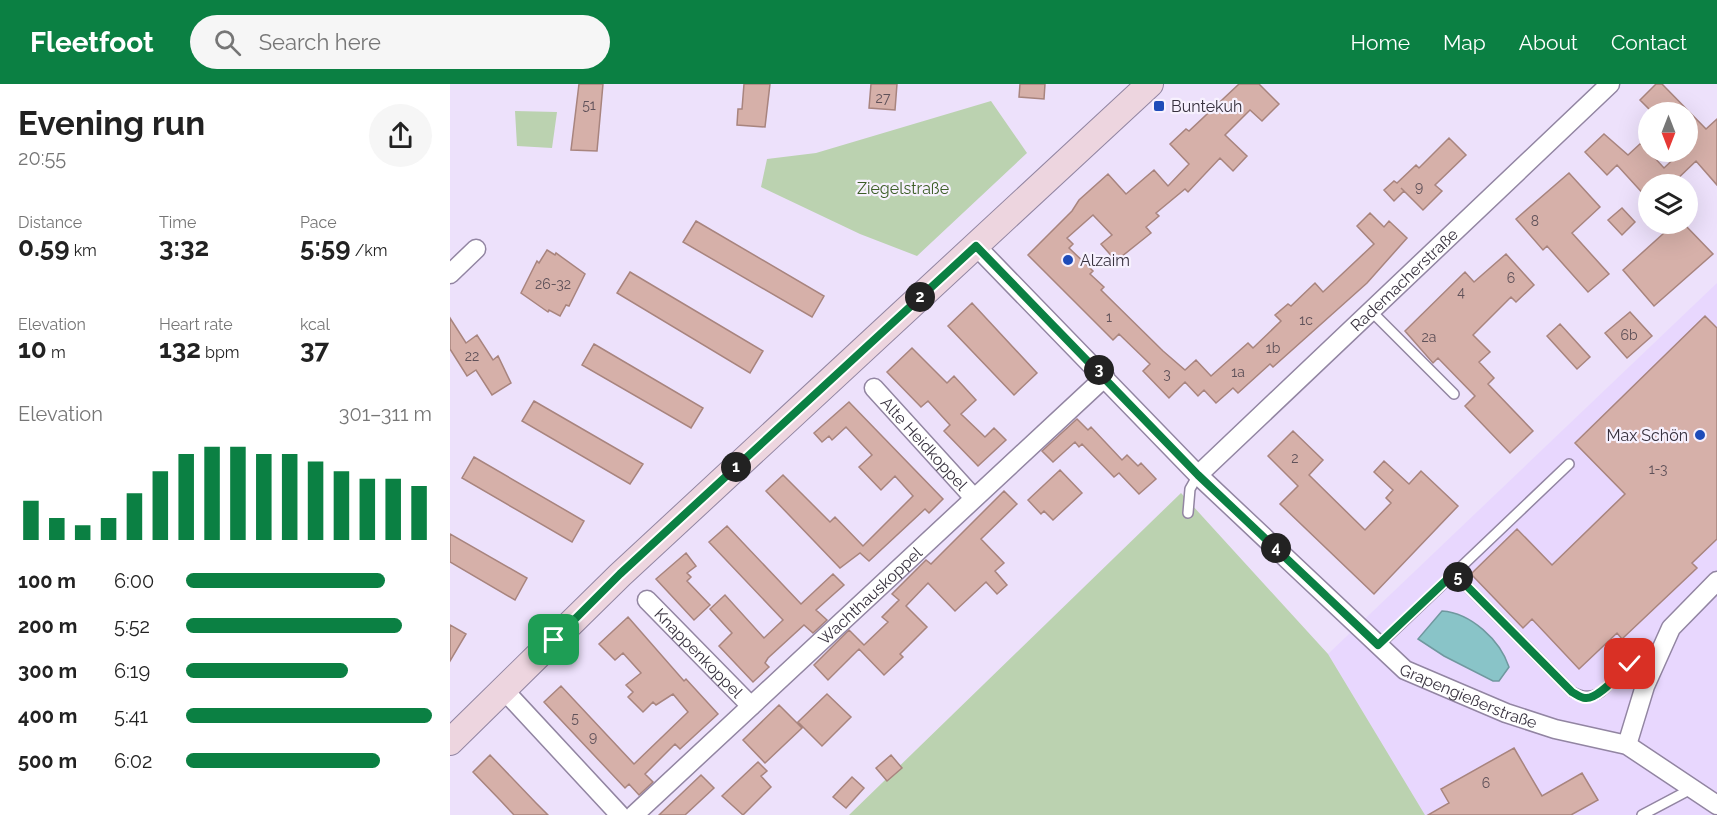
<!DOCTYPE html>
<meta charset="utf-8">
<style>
body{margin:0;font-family:Raleway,sans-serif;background:#f6f6f6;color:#222;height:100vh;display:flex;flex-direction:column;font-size:22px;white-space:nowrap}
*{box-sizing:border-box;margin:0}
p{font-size:20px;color:#767676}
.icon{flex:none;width:33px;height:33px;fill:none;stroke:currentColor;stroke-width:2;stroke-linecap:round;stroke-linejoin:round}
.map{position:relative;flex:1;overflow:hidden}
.details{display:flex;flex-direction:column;background:#fff;width:450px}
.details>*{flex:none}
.needle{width:39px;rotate:180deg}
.fabs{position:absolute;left:1188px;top:18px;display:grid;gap:12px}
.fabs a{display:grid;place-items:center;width:60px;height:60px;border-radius:50%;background:#fff;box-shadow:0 6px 24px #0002;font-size:30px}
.pin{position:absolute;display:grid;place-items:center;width:51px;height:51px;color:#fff;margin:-26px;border-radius:12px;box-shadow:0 3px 9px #0006}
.km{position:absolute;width:30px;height:30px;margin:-15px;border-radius:50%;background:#222;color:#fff;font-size:16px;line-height:30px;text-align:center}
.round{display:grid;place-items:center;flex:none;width:63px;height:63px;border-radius:32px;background:#f6f6f6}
.headline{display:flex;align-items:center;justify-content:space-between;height:102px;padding:0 18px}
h1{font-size:33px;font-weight:700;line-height:45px}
.figures{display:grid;grid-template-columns:repeat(3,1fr);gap:9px;height:102px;padding:6px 18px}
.figures div{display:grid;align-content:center}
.figures b{font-size:26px;font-weight:700}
.figures small{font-size:16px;font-weight:400}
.figures p{font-size:16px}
.chart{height:168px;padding:12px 18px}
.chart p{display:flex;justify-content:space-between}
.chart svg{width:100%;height:108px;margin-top:6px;stroke:#0b8043;stroke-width:6}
ul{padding:0 18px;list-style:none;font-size:20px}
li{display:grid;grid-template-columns:96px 72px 1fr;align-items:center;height:45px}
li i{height:15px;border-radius:8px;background:#0b8043}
header{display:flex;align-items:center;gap:36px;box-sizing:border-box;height:84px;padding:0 30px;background:#0b8043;color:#fff}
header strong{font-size:28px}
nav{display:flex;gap:33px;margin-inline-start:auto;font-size:21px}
.search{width:420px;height:54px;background:#f6f6f6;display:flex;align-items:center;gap:15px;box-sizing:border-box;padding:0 21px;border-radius:33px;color:#767676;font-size:22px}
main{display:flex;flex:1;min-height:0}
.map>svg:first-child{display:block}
.built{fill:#e8d7fe}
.green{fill:#bbd2b0}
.water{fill:#89c4c8;stroke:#70989f;stroke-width:1.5}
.building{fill:#d6b0a9;stroke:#a8847e;stroke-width:1.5}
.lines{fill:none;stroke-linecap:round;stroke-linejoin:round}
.lane-casing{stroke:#9285a2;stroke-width:12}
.street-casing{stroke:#9285a2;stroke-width:21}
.secondary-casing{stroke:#9285a2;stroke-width:28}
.lane{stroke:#fff;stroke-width:9}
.street{stroke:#fff;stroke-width:18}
.secondary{stroke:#edd5df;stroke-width:26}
.route-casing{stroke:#fff;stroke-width:12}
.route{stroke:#0b8043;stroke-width:8}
.poi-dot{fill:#1e4cb9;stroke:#f7f1fe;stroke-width:2}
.labels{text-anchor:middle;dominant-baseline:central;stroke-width:4.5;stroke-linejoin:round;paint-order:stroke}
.number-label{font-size:14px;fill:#5f5159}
.poi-label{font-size:16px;fill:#37313e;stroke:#f7f1fe;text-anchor:start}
.park-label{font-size:16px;fill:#3b5d26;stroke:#f7f1fe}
.street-label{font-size:16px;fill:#37313e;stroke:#f7f1fe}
</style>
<header>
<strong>Fleetfoot</strong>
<div class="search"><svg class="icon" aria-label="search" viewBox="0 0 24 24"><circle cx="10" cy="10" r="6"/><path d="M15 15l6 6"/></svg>Search here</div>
<nav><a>Home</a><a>Map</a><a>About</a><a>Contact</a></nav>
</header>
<main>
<section class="details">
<div class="headline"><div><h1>Evening run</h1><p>20:55</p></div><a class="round"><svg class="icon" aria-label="share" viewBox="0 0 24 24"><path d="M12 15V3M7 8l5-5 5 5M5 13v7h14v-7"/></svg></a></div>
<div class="figures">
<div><p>Distance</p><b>0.59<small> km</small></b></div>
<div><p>Time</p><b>3:32</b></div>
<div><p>Pace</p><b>5:59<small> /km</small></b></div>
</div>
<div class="figures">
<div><p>Elevation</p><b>10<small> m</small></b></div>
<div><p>Heart rate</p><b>132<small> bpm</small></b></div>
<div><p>kcal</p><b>37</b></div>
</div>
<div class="chart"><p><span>Elevation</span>301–311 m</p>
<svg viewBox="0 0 160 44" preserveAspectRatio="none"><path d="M5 44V28M15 44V35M25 44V38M35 44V35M45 44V25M55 44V16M65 44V9M75 44V6M85 44V6M95 44V9M105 44V9M115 44V12M125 44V16M135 44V19M145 44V19M155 44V22"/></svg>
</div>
<ul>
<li><b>100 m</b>6:00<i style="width:81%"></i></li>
<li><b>200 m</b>5:52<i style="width:88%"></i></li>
<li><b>300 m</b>6:19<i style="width:66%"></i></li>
<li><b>400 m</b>5:41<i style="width:100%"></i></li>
<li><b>500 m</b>6:02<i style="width:79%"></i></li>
</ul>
</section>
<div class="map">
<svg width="1267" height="731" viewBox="0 0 1267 731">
<rect width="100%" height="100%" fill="#ede1fb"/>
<path class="built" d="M1267,199V731H975L878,570Z"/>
<path class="green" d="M541,17L577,69L467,172L410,150L311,103L317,75L366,69Z
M65,27L107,28L102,64L67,62Z
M731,409L878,570L975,731H399Z"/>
<path class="water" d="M992,527C1021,529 1050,556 1059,583L1049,597H1043L994,572L968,555Z"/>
<path class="building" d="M129,0H153L147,67L121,66Z
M294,0H320L315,43L287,41L288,25H292Z
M421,0H447L445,26L419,24Z
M570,0H595L594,15L569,13Z
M789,0H809L829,20L812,37L800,26L775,51L797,72L783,87L770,74L738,108L735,105L706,129L709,132L696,143L701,149L666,177L651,160L662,151L643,131L617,154L623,160L619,164L643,187L640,190L654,203L651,206L713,267L735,286L746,276L761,292L798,259L803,264L831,237L825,231L838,220L841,222L865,199L873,208L924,160L907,142L920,129L934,143L939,137L957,154L917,199L823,283L820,280L788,309L783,304L766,319L754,306L748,312L735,298L719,314L693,287L700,280L669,250L663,256L578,171L622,127L629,116L658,90L676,110L704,86L718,102L739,80L720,60L736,45L739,47Z
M1206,0H1212L1256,45L1267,35V101L1246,77L1222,100H1198V115L1167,81L1157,91L1135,68L1154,50L1178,71L1191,59L1214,84L1231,68H1238V28H1202L1190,16Z
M999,54L1016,71L985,101L992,107L973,126L951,104L954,107L944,117L934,106L944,97L947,99L966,81L969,84Z
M1119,89L1150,123L1122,149L1159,190L1138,208L1097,162L1093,166L1066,135Z
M1172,124L1185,138L1172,151L1158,136Z
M246,137L374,212L362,233L233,158Z
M1224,140H1234L1263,170L1204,222L1173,186Z
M97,166L105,171L106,169L135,190L119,222L116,221L110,232L99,226L98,228L71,209L87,177L89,179Z
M1056,170L1084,201L1066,218L1061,213L1023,251L1040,268L1029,278L1044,294L1038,300L1083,347L1060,369L1015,322L1025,312L988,274L983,279L955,247L1015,188L1024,198Z
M180,188L313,267L300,289L167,209Z
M522,219L587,289L564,311L498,242Z
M1180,228L1202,252L1177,274L1155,249Z
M1255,232L1267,244V455L1242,479L1247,484L1172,555L1167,549L1129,585L1082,535L1073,544L1021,490L1067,445L1102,481L1175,410L1125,359Z
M0,234L16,259L27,251L43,276L48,272L61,299L42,311L26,286L17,292L0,265Z
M1110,240L1140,273L1127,285L1097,252Z
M144,260L253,324L241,344L132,281Z
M462,264L497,299L504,292L526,316L511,330L535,353L544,344L556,356L528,382L494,347L500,341L478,317L471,323L437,288Z
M84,317L193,380L180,400L72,337Z
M399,318L493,415L479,429L475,425L419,477L410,469L390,484L316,407L333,391L380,438L385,433L413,462L463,412L445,392L431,406L409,383L422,371L396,343L382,356L379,352L372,358L364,349Z
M627,335L638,346L641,343L672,376L677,371L688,382L691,379L706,395L689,410L669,389L664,393L632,360L629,363L625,358L603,378L592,367Z
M843,347L873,376L859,391L915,446L941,419L936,414L943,406L924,388L934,377L959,400L971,387L1008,422L924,510L830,420L848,402L818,372Z
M24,373L134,437L122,458L12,394Z
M610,386L632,409L603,436L594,427L591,430L578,416Z
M554,407L567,420L531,455L554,479L545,487L557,501L547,510L536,498L505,527L478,499L456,522L477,543L450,570L453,573L434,591L409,565L378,596L364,581L399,546L414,561L438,538L432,533L449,516L442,510L476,476L481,480Z
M277,442L351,520L383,490L394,501L366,526L377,536L363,549L354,541L318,574L315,579L319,583L303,598L269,562L282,549L260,525L275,511L314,554L333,536L259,458Z
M0,450L77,494L65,516L0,478Z
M236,469L246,482L237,489L241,493L237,497L260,521L244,536L206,495Z
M178,533L234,597L236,595L268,630L230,665L225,660L195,690L203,698L189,711L179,700L175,704L94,618L111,602L184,680L238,628L223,610L206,621L203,618L193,628L178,613L183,608L176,601L191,589L173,569L165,576L149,560Z
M0,541L16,550L0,577Z
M377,610L401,633L372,662L348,638Z
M329,621L352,644L315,679L293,656Z
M1064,664L1092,712L1132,689L1148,716L1121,731H978L999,719L991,705Z
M40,671L86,719L98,731H64L50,716L23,688Z
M441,671L452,684L437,697L426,684Z
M308,678L317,687L311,692L321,703L293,731L272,712Z
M251,691L264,704L235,731H209Z
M402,693L414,704L396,724L383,713Z"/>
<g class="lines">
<defs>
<path id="lane" d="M921,227L1004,310
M738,429L740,405L748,391
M1004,489L1122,608C1164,630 1164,561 1204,582
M929,561L1119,380
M1192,731L1243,704"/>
<g id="street">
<path id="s1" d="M526,162L748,391L955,586L1056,629L1105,645L1177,661L1267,721"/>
<path d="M0,190L26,165"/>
<path id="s2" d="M424,304L524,414"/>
<path id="s3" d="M748,391L1160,0"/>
<path id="s4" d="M197,516L301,622"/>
<path d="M54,606L170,731"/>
<path d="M1177,661L1195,602L1221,544L1267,497"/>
<path id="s5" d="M184,731L655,293"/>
</g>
<path id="secondary" d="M0,658L170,491L700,0"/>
</defs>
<use href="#lane" class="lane-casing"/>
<use href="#street" class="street-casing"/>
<use href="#secondary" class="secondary-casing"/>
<use href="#lane" class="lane"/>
<use href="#street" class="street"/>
<use href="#secondary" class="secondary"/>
</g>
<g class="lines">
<defs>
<path id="route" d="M104,556L170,490L526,162L748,391L928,561L1004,489L1122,608C1126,610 1131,614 1135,614C1148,616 1171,588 1180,580"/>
</defs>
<use href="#route" class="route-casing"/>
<use href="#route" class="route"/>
</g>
<g class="poi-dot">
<rect x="703" y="16" width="12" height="12" rx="3"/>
<circle cx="618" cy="176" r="6"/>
<circle cx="1250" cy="351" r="6"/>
</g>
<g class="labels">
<g class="number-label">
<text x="433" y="14">27</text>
<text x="139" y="21">51</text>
<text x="969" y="103">9</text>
<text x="1085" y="137">8</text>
<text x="1061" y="194">6</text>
<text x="103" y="200">26-32</text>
<text x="1011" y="208">4</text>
<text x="659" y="233">1</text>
<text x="856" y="236">1c</text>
<text x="1179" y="251">6b</text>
<text x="979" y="253">2a</text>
<text x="823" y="264">1b</text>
<text x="22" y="272">22</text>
<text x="788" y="288">1a</text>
<text x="717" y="290">3</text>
<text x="845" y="374">2</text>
<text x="1208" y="385">1-3</text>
<text x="125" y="634">5</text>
<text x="143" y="653">9</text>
<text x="1036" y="699">6</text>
</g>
<g class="poi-label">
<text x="721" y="22">Buntekuh</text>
<text x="630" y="176">Alzaim</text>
<text x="1238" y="351" text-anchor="end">Max Schön</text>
</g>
<g class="park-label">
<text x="453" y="104">Ziegelstraße</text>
</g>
<g class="street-label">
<text stroke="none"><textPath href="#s3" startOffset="284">Rademacherstraße</textPath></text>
<text stroke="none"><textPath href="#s2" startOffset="75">Alte Heidkoppel</textPath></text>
<text stroke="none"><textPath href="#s5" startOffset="322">Wachthauskoppel</textPath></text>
<text stroke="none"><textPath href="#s4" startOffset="74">Knappenkoppel</textPath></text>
<text stroke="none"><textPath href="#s1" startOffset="672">Grapengießerstraße</textPath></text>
</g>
</g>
</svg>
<div class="fabs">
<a><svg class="needle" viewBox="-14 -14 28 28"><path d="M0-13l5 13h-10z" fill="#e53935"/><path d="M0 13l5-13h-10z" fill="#767676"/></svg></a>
<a><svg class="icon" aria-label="layers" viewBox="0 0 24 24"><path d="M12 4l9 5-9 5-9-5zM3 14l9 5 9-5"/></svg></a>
</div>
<div class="pin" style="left:104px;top:556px;background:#1e9e55"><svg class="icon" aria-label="arrive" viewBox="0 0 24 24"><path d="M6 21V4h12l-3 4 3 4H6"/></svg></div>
<div class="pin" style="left:1180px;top:580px;background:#d93025"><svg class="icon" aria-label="check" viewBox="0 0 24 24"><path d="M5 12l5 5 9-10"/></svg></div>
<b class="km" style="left:286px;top:383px">1</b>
<b class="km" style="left:470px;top:213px">2</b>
<b class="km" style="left:649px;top:286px">3</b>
<b class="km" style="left:826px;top:464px">4</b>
<b class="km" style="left:1008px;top:493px">5</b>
</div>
</main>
